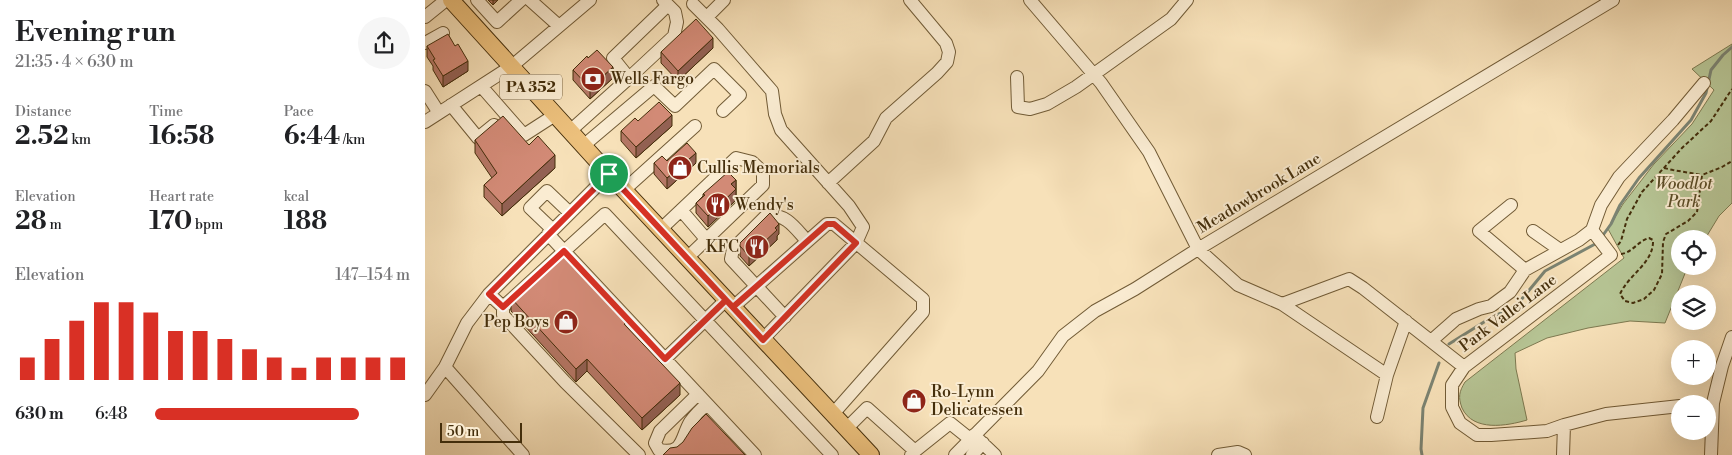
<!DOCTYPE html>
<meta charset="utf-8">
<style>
body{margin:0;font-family:"Libre Bodoni",serif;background:#f6f6f6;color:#202124;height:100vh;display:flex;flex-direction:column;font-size:19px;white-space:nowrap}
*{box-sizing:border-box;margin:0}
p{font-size:16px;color:#757577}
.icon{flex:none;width:28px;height:28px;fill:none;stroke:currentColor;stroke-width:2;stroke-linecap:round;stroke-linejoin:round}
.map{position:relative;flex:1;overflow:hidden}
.drawer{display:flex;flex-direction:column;background:#fff;width:425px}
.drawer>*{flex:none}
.tools{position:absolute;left:1246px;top:230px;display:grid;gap:10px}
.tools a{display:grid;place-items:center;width:45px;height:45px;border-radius:50%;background:#fff;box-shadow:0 5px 20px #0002;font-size:25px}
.scale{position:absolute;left:15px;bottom:12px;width:82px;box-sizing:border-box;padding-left:5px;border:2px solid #442e0b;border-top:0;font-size:14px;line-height:18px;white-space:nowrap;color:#442e0b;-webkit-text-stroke:4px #faecd2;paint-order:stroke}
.pin{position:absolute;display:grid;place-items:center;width:42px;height:42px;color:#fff;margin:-21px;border:2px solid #fff;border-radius:50%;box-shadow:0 1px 5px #0007}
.round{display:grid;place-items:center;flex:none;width:52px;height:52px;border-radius:26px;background:#f6f6f6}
.overview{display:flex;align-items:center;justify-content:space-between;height:85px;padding:0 15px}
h1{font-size:28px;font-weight:700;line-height:38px}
.metrics{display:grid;grid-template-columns:repeat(3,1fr);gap:8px;height:85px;padding:5px 15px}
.metrics div{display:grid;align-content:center}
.metrics b{font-size:25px;font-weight:700}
.metrics small{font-size:14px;font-weight:400}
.metrics p{font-size:14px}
.chart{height:140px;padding:10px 15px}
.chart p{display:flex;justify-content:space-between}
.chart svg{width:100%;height:90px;margin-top:5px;stroke:#d93025;stroke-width:6}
ul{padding:0 15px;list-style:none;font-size:16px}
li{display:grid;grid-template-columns:80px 60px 1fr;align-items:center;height:38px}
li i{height:12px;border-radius:6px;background:#d93025}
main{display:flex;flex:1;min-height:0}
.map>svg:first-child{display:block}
.green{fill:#b6c494;stroke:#7d7950}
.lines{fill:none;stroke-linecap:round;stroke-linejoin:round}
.stream{stroke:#7b8372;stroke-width:3}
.minor-casing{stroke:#715b36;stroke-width:14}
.major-casing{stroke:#442e0b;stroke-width:18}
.path{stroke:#442e0b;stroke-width:2;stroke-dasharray:4 2.5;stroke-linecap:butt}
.minor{stroke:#faecd2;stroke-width:12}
.major{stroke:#ecc07c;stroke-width:16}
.wall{fill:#b57765;stroke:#442e0b}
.shaded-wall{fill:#936153;stroke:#442e0b}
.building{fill:#d28a76;stroke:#442e0b}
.route-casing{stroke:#fff;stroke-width:10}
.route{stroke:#d93025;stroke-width:6}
.labels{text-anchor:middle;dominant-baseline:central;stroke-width:4;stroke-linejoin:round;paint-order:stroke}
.shield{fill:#faecd2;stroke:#7b6747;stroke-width:1}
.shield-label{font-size:15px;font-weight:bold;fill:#442e0b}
.poi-label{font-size:16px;fill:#442e0b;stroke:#faecd2;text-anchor:start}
.park-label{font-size:16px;font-style:italic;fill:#5b4c26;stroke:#faecd2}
.street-label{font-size:16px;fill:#442e0b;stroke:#faecd2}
</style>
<main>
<section class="drawer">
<div class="overview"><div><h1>Evening run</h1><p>21:35 · 4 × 630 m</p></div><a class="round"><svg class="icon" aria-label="share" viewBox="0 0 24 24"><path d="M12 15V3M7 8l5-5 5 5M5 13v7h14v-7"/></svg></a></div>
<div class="metrics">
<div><p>Distance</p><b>2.52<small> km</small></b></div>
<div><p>Time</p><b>16:58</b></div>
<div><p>Pace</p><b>6:44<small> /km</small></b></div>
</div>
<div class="metrics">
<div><p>Elevation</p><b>28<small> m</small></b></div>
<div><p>Heart rate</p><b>170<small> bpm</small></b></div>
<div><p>kcal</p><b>188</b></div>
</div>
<div class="chart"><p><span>Elevation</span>147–154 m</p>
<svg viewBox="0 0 160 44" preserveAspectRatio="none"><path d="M5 44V33M15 44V24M25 44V15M35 44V6M45 44V6M55 44V11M65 44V20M75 44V20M85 44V24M95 44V29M105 44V33M115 44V38M125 44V33M135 44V33M145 44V33M155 44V33"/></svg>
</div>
<ul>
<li><b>630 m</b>6:48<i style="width:80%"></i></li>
</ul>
</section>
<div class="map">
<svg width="1307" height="455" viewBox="0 0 1307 455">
<rect width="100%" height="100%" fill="#f7e1b9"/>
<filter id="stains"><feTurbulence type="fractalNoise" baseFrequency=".004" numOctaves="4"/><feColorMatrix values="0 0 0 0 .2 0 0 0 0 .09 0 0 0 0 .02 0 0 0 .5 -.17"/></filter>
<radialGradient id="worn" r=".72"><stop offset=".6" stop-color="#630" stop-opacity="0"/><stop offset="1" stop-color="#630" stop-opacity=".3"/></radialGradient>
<path class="green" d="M1307,44V203L1294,216L1280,239H1255V266H1263L1240,323L1205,321L1163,328L1122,338L1090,353L1091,369L1102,420C1082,426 1048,432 1037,408C1033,397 1034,392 1040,382L1199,258L1183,229L1198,204L1229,164L1267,124L1289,90L1267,69Z"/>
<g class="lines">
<path class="stream" d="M1176,238L1186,224L1195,205L1214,178L1266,120L1281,93L1286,70L1298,55L1307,47
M1024,344L1067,317L1091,306L1120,271L1172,243
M997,455L996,449L998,408L1014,363"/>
<defs>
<path id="minor" d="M52,0L72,22L96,0
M105,0L134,26
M238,0L250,12L252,22L249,36L204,78L188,58L243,5
M605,0L676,83L724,152L773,249L813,285L857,304L924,279L938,288L1039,367
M268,4L293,29L347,91L350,114L356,130L424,206L438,227L431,243L338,339
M0,17L21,0
M282,17L299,0
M0,43L18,33
M592,77L593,107L605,109L622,104L651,87L746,19L762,0
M56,86L99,135L130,115
M0,91L14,113
M26,105L53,138L69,125
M0,122L87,66L165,0
M145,131L204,78
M158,146L229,86L250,106L289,69L315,95L298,111
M403,183L449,141L461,118L512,73L522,62L524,52L521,43L485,0
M199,190L270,126
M1086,205L1054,231L1100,270
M256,210L281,239
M236,229L311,158L327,162L338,172V185L262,258
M128,230L105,208L122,191L145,213
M1167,230L1186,255L1039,367L1027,385V407L1035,423L1052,435H1066L1122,431L1139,425L1181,414L1255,406
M1108,231L1135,250
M123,234L330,455
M64,294L78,307L180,214L407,455
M857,304L962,375L981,321
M78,307V315L140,382L214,455
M308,307L402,224H409L498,299V312L407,415
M360,317L306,259L308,249L342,215C362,214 370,228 382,241
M1006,341L1031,319L1054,309L1066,306L1085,292L1100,270L1154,240L1167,230L1176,205L1194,177L1248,120L1279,83
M240,359L301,300
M20,367L98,455
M273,394L235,431L230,443L234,450C259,455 256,437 265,422C270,415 276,409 282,404
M0,395L20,367L42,323L64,294L184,174
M952,417L962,375
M421,429L442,408L490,451L486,455
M549,435L570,455
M490,451L525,423L545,439
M530,455L613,371L638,336L670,311L710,289L773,249L1188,0
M547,455L558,443
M793,455L813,452L820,455
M1138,455L1139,425
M1286,455L1288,403L1297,366L1307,337"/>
<path id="major" d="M26,0L184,174L446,455"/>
</defs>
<use href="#minor" class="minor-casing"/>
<use href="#major" class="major-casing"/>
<path class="path" d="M1239,168L1248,170L1277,175
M1193,245L1196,241L1202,219L1217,192L1257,148L1286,121L1307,89
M1196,254C1207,253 1213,241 1224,238L1228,240C1229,263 1204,274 1195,294L1200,301L1208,303L1219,299L1229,290L1237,274L1238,242L1241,234L1263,221L1272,212L1277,175L1297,167L1307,161"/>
<use href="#minor" class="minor"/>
<use href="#major" class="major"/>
</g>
<path class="wall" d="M63,0H73L68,5Z
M2,46L43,71L18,87L8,70V66L2,57Z
M288,48L253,81L236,63V52Z
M148,70L188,78L165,99L148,80Z
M247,126L211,158L196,141V131Z
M50,140L104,145L130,168L77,216L59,197V185L67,178L50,153Z
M242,161L271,163L242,189L229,174V163Z
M311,180V200L283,227L271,213V203L278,196V194Z
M354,234L352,236V240L324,266L315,256V246Z
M177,297L201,326L255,395L217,430L162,371L151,382L86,311V298Z"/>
<path class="shaded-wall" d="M68,0H73L68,5Z
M288,38V48L253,81V71Z
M43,61V71L18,87V76Z
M188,67V78L165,99V88Z
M247,115V126L211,158V147Z
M271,153V163L242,189V178Z
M130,155V168L77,216V204Z
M311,180V200L283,227V216L306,184Z
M354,224V234L352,236V240L324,266V256Z
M162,359V371L151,382V369Z
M255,383V395L217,430V418Z"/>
<path class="building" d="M271,19L288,38L253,71L236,52Z
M23,34L30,46L33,44L43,61L18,76L8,60L10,59L2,46Z
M172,50L188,67L165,88L148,70L162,56L163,58Z
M234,102L247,115L211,147L196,131L210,118L213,121Z
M78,116L104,145L113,136L130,155L77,204L59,185L72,173L50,140Z
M262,143L271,153L242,178L229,163L237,156L242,161Z
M303,172L311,180L306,184L311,189L283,216L271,203L280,195L278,194Z
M345,213L354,224L350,228L352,230L324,256L315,246V243Z
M137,254L158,276L161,274L177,292L174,294L201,323L199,324L255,383L217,418L162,359L151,369L86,298Z
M281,414L320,455H238L245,448L252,447L258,442L267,428Z"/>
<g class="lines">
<defs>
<path id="route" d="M184,174L64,294L78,307L139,251L240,359L301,300L338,340L431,243L409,224H402L308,307L301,300L184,174"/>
</defs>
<use href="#route" class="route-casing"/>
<use href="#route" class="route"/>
</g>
<defs>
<symbol id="bank-disc" viewBox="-11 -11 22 22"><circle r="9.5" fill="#8f2418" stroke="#faecd2"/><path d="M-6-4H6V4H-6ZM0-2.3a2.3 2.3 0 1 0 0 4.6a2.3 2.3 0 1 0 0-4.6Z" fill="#fff"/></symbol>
<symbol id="shop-disc" viewBox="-11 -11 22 22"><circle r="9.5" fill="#8f2418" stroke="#faecd2"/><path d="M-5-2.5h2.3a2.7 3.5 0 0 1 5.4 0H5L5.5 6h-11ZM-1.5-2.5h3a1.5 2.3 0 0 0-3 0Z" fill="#fff"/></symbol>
<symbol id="restaurant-disc" viewBox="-11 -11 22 22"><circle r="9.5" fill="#8f2418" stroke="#faecd2"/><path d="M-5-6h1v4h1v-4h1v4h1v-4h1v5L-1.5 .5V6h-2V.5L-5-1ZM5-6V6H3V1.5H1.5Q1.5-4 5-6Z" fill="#fff"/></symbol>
</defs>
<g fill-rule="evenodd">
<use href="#bank-disc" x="154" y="65" width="28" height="28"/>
<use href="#shop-disc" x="241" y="154" width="28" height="28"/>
<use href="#restaurant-disc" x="279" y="191" width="28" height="28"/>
<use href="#restaurant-disc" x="318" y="233" width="28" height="28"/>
<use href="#shop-disc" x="127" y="308" width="28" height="28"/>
<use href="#shop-disc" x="475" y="387" width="28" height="28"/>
</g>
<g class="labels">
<rect class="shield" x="75" y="74.5" width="62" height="25" rx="4"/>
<g class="shield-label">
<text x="106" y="87">PA 352</text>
</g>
<g class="poi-label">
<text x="186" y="79">Wells Fargo</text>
<text x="272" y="168">Cullis Memorials</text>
<text x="310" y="205">Wendy's</text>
<text x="314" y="247" text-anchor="end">KFC</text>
<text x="124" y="322" text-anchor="end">Pep Boys</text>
<text x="506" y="392">Ro-Lynn<tspan x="506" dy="18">Delicatessen</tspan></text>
</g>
<g class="park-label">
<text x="1259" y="184">Woodlot<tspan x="1259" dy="18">Park</tspan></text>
</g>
<g class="street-label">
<text transform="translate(834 193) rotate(-31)">Meadowbrook Lane</text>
<text transform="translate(1083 313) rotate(-37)">Park Vallei Lane</text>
</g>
</g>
<rect width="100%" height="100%" filter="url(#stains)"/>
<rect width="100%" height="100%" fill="url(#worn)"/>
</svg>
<div class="tools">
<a><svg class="icon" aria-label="locate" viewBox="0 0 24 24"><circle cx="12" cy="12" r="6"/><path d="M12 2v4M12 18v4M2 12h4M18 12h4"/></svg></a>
<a><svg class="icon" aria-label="layers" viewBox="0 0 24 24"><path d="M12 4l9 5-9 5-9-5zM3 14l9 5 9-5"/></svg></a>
<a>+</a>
<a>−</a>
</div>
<div class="scale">50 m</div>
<div class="pin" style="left:184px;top:174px;background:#1e9e55"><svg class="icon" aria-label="arrive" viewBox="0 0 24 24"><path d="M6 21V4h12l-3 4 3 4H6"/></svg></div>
</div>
</main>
